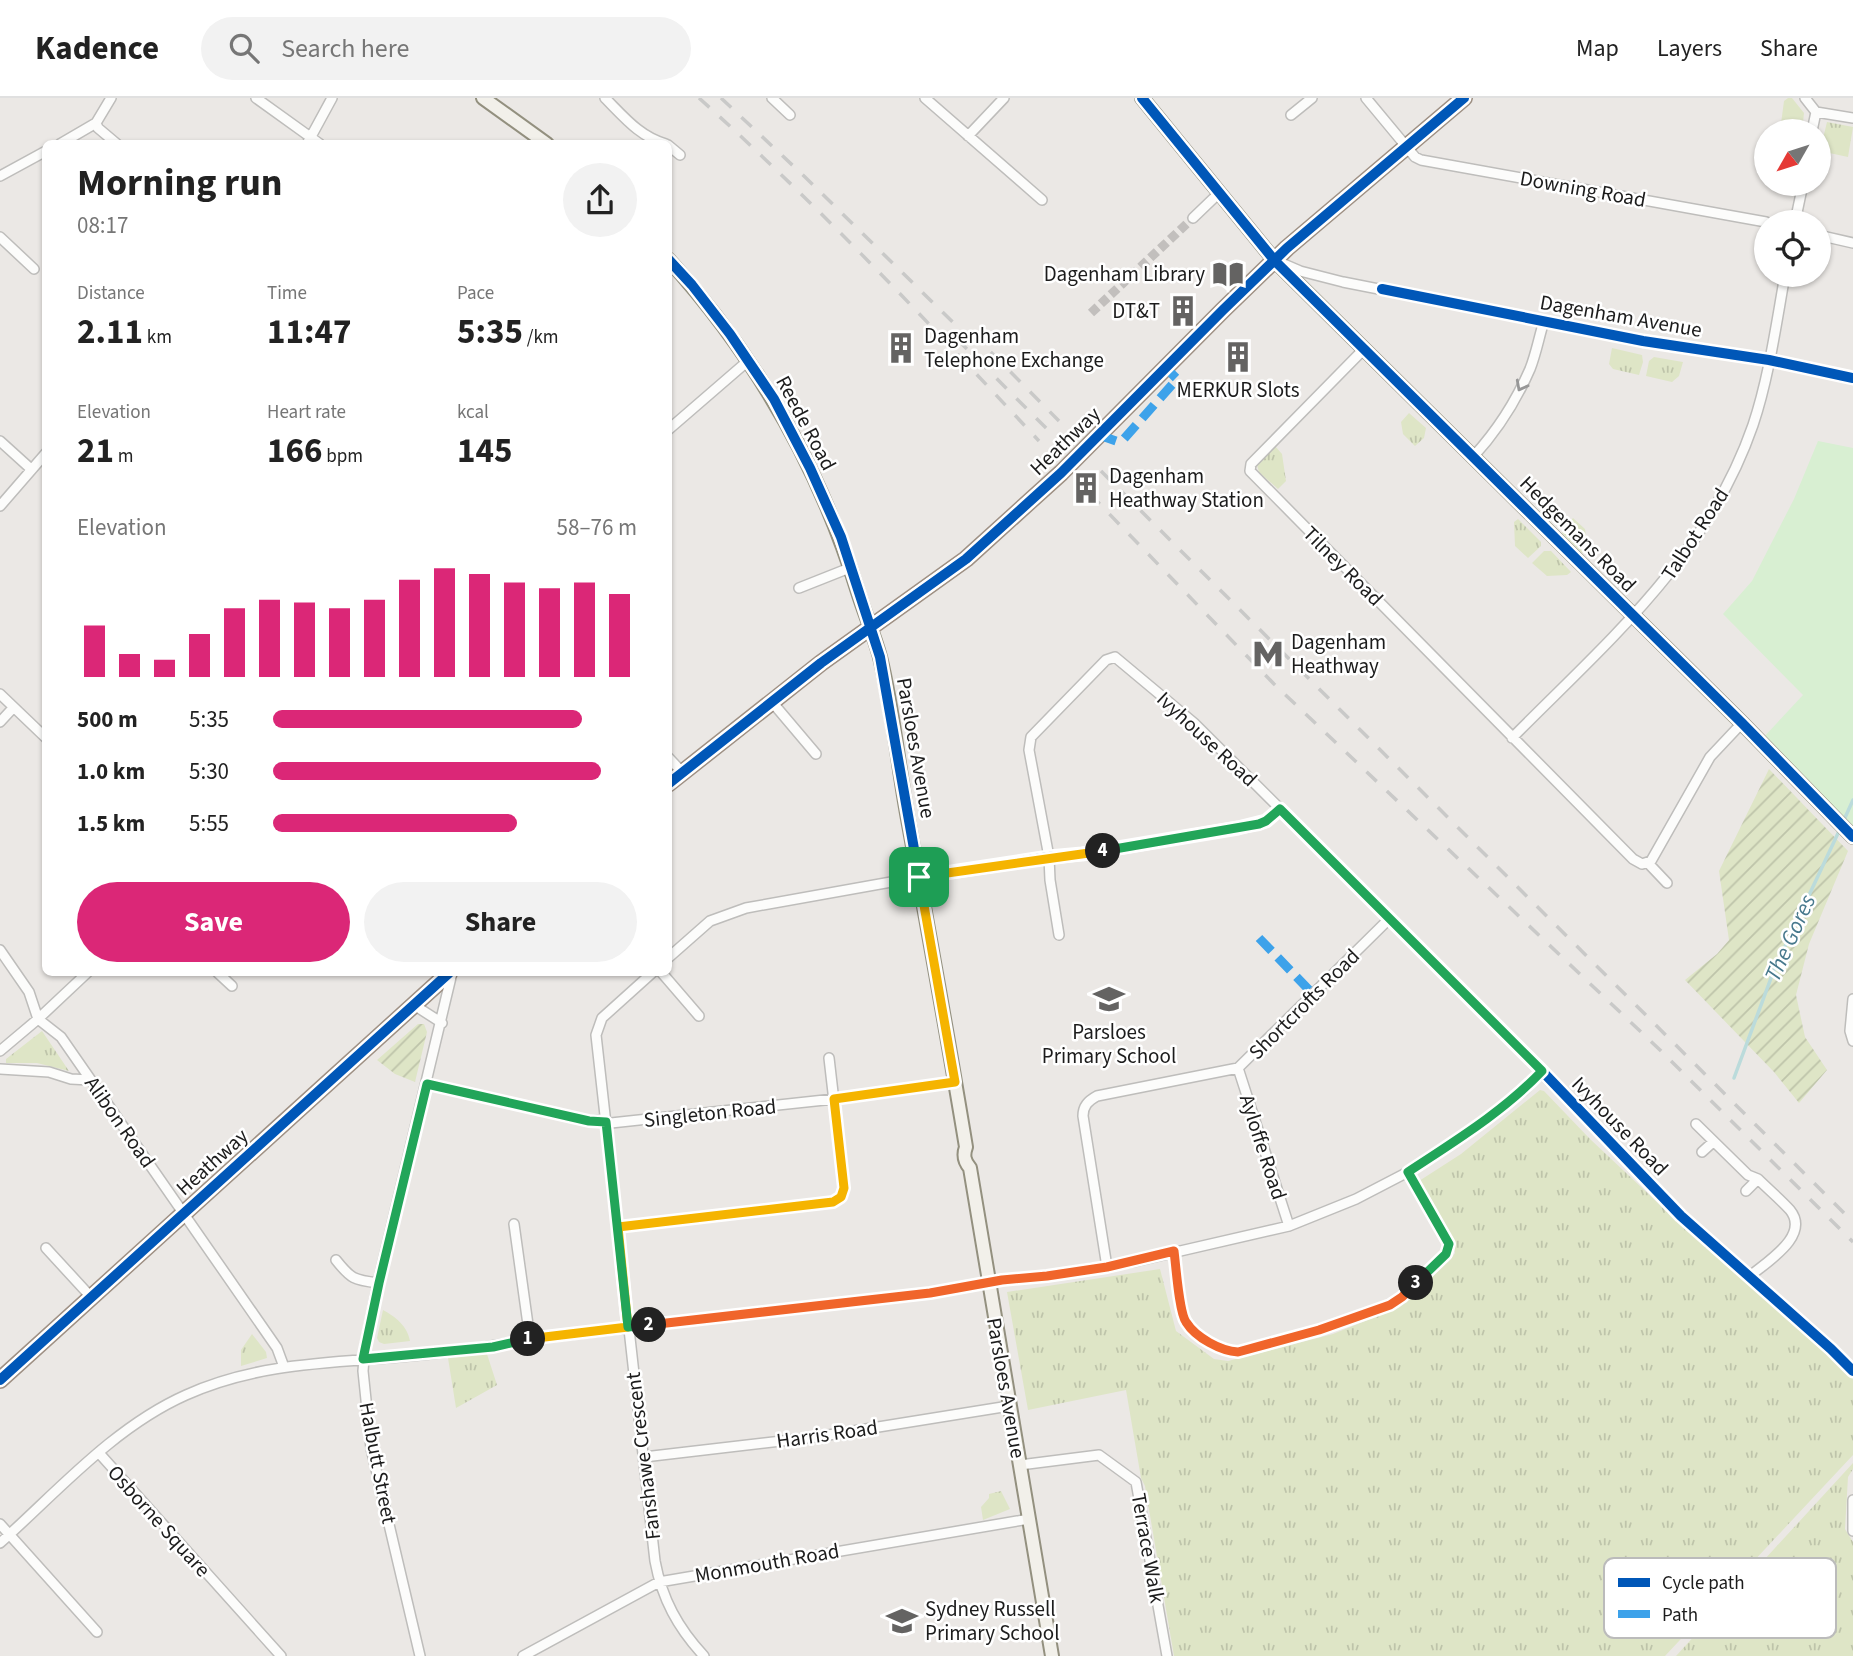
<!DOCTYPE html>
<meta charset="utf-8">
<style>
body{margin:0;font-family:"Source Sans 3",sans-serif;background:#f2f2f2;color:#222;height:100vh;display:flex;flex-direction:column;font-size:26px;white-space:nowrap}
*{box-sizing:border-box;margin:0}
p{font-size:23px;color:#767676}
.icon{flex:none;width:38px;height:38px;fill:none;stroke:currentColor;stroke-width:2;stroke-linecap:round;stroke-linejoin:round}
.map{position:relative;flex:1;overflow:hidden}
.panel{position:absolute;left:42px;top:42px;width:630px;height:836px;display:flex;flex-direction:column;background:#fff;border-radius:10px;box-shadow:0 2px 5px #0004}
.panel>*{flex:none}
.needle{width:46px;rotate:231deg}
.fabs{position:absolute;left:1754px;top:21px;display:grid;gap:14px}
.fabs a{display:grid;place-items:center;width:77px;height:77px;border-radius:50%;background:#fff;box-shadow:0 2px 5px #0004;font-size:35px}
.pin{position:absolute;display:grid;place-items:center;width:60px;height:60px;color:#fff;margin:-30px;border-radius:14px;box-shadow:0 4px 10px #0006}
.km{position:absolute;width:35px;height:35px;margin:-18px;border-radius:50%;background:#222;color:#fff;font-size:19px;line-height:35px;text-align:center}
.round{display:grid;place-items:center;flex:none;width:74px;height:74px;border-radius:37px;background:#f2f2f2}
.head{display:flex;align-items:center;justify-content:space-between;height:119px;padding:0 35px}
h1{font-size:38px;font-weight:700;line-height:52px}
.figures{display:grid;grid-template-columns:repeat(3,1fr);gap:10px;height:119px;padding:7px 35px}
.figures div{display:grid;align-content:center}
.figures b{font-size:35px;font-weight:700}
.figures small{font-size:19px;font-weight:400}
.figures p{font-size:19px}
.chart{height:196px;padding:14px 35px}
.chart p{display:flex;justify-content:space-between}
.chart svg{width:100%;height:126px;margin-top:7px;stroke:#db2777;stroke-width:6}
.action{display:flex;gap:14px;margin-top:auto;padding:14px 35px}
.action a{flex:1;height:80px;border-radius:42px;background:#db2777;color:#fff;font-size:28px;font-weight:700;line-height:80px;text-align:center}
.action a+a{background:#f2f2f2;color:#222}
ul{padding:0 35px;list-style:none;font-size:23px}
li{display:grid;grid-template-columns:112px 84px 1fr;align-items:center;height:52px}
li i{height:18px;border-radius:9px;background:#db2777}
header{display:flex;align-items:center;gap:42px;box-sizing:border-box;height:98px;padding:0 35px;background:#fff;border-bottom:2px solid #e0e0e0}
header strong{font-size:33px}
nav{display:flex;gap:38px;margin-inline-start:auto;font-size:24px}
.search{width:490px;height:63px;background:#f2f2f2;display:flex;align-items:center;gap:18px;box-sizing:border-box;padding:0 24px;border-radius:38px;color:#767676;font-size:26px}
.map>svg:first-child{display:block}
.grass{fill:url(#grass-tufts)}
.park{fill:#d8efd2}
.garden{fill:url(#garden-furrows)}
.lines{fill:none;stroke-linecap:round;stroke-linejoin:round}
.stream{stroke:#bbdbdb;stroke-width:3.5}
.street-tunnel{stroke:#c2bfbd;stroke-width:9;stroke-dasharray:9 4.5;stroke-linecap:butt}
.street-casing{stroke:#bebdbb;stroke-width:12}
.secondary-casing{stroke:#93907f;stroke-width:16}
.primary-casing{stroke:#9e9084;stroke-width:18}
.street{stroke:#fcfcfb;stroke-width:9}
.secondary{stroke:#f2f0ea;stroke-width:12}
.primary{stroke:#efe8e4;stroke-width:14}
.rail{stroke:#c9c9c8;stroke-width:3.5;stroke-dasharray:14 14;stroke-linecap:butt}
.quiet{stroke:#3da2ea;stroke-width:9;stroke-dasharray:18 9;stroke-linecap:butt}
.cycleway-casing{stroke:#fff;stroke-width:15}
.cycleway{stroke:#0057b8;stroke-width:10}
.oneway{stroke:#979797}
.split-1-casing{stroke:#fff;stroke-width:14}
.split-2-casing{stroke:#fff;stroke-width:14}
.split-3-casing{stroke:#fff;stroke-width:14}
.split-4-casing{stroke:#fff;stroke-width:14}
.split-5-casing{stroke:#fff;stroke-width:14}
.split-1{stroke:#f5b400;stroke-width:9}
.split-2{stroke:#22a559;stroke-width:9}
.split-3{stroke:#f0652b;stroke-width:9}
.split-4{stroke:#22a559;stroke-width:9}
.split-5{stroke:#f5b400;stroke-width:9}
.labels{text-anchor:middle;dominant-baseline:central;stroke-width:5;stroke-linejoin:round;paint-order:stroke}
.street-label{font-size:21px;fill:#1c1c1c;stroke:#fff}
.poi-label{font-size:21px;fill:#1c1c1c;stroke:#fff;text-anchor:start}
.water-label{font-size:23px;font-style:italic;fill:#48798d;stroke:#fff}
.key{fill:#fff;stroke:#bbb;stroke-width:2}
.key-label{font-size:19px;fill:#1c1c1c}
</style>
<header>
<strong>Kadence</strong>
<div class="search"><svg class="icon" aria-label="search" viewBox="0 0 24 24"><circle cx="10" cy="10" r="6"/><path d="M15 15l6 6"/></svg>Search here</div>
<nav><a>Map</a><a>Layers</a><a>Share</a></nav>
</header>
<div class="map">
<svg width="1853" height="1558" viewBox="0 0 1853 1558">
<defs>
<pattern id="grass-tufts" width="24" height="20" patternUnits="userSpaceOnUse" patternTransform="scale(1.75)"><rect width="24" height="20" fill="#dee5c6"/><path d="M3 7l-1-3M5 7V3M7 7l1-3M15 17l-1-3M17 17v-4M19 17l1-3" fill="none" stroke="#bec4aa"/></pattern>
<pattern id="garden-furrows" width="10" height="10" patternUnits="userSpaceOnUse" patternTransform="scale(1.75)"><rect width="10" height="10" fill="#dee5c6"/><path d="M-1 1l2-2M0 10L10 0M9 11l2-2" fill="none" stroke="#bec4aa"/></pattern>
</defs>
<rect width="100%" height="100%" fill="#ebe8e5"/>
<path class="grass" d="M1788,0H1792L1804,15L1802,33H1780L1784,3Z
M1827,24L1853,29L1848,59L1820,53Z
M1612,250L1642,257L1643,264L1639,277L1613,271L1609,266Z
M1654,259L1683,264L1679,278L1672,284L1646,278L1649,263Z
M1409,315L1426,330L1424,340L1415,348L1403,336L1401,324Z
M1275,348L1282,356L1286,383L1278,391L1259,374L1257,367Z
M1573,420L1585,431L1588,451L1582,455L1562,435L1563,431Z
M1518,421L1541,444V448L1528,460L1515,448L1514,424Z
M1544,453H1551L1571,474L1567,477L1547,478L1532,465Z
M42,933L69,973L37,965H6V961Z
M1540,992L1544,993L1590,1041L1692,1137L1853,1279V1357L1665,1558H1174L1145,1388L1141,1380L1126,1292L1028,1312L1007,1194L1160,1171L1176,1233L1214,1261L1228,1263L1333,1236L1400,1209L1451,1161L1455,1155L1453,1141L1419,1083L1461,1056Z
M383,1212C395,1218 408,1229 410,1243L384,1246L379,1244L377,1240Z
M252,1236L266,1254L267,1260L241,1268V1252Z
M487,1256L497,1287L456,1310L448,1260Z
M1853,1365V1371L1848,1379L1845,1431L1853,1444V1558H1676Z
M1001,1393L1010,1411L983,1422L981,1409L989,1400V1396Z"/>
<path class="park" d="M1818,343L1853,350V732L1762,641L1803,597L1723,516L1752,483L1794,401Z"/>
<path class="garden" d="M1769,671L1848,753L1809,846L1796,897L1805,939L1827,972L1799,1005L1774,974L1685,882L1717,856L1729,842L1719,773Z
M418,926H424L427,934L415,984L395,976L377,962Z"/>
<g class="lines">
<path class="stream" d="M1843,724L1853,702
M1734,980L1774,872L1840,731"/>
<path class="street-tunnel" d="M1091,215L1193,120"/>
<defs>
<path id="street" d="M256,0L320,46
M605,0C624,19 640,39 666,46
M772,0L790,17
M925,0L1042,102
M1366,0L1415,59L1421,62L1766,124
M1805,0L1816,14L1812,33
M1816,14L1853,20
M1291,17L1312,0
M96,25L98,30L117,46
M968,38L1004,0
M60,46L96,25L111,0
M307,46L332,0
M668,47L680,57
M0,78L46,53
M1193,120L1219,95
M1795,124L1803,86
M1818,137L1853,145
M0,139L34,171
M1279,164L1300,173L1343,184L1643,243L1769,262L1853,280
M1365,250L1251,366L1250,373L1633,761L1642,766L1651,763L1710,659L1742,625
M668,332L749,262
M0,343L31,371
M1473,359C1497,333 1516,303 1530,271C1536,256 1539,239 1544,223
M0,408L46,355
M799,490L852,469
M0,596L46,640
M772,604L816,656
M0,624L13,610
M1512,640C1608,543 1707,460 1753,327C1769,279 1776,227 1785,177
M668,659L682,674
M1648,765L1667,785
M1059,837L1050,782L1049,759L1029,652L1031,639L1106,562L1115,559L1194,625L1430,860L1681,1118L1831,1251L1853,1273
M0,852L29,894L38,921L61,939L277,1250L284,1269
M668,860L710,823L746,810L919,779L1049,759L1082,756L1238,730L1266,723L1280,711
M218,875L232,888
M652,875L602,920L596,937L655,1463C662,1501 678,1530 704,1558
M662,875L699,918
M1853,901L1850,933L1853,943
M414,907L442,925
M0,953L38,921L87,875
M1238,970L1289,1128
M0,971L49,974L71,981L90,982
M427,986L589,1023L600,1022L611,1025L834,1001L955,984
M1696,1026L1748,1077L1758,1081
M1702,1054L1713,1044
M1746,1093L1758,1081C1768,1091 1780,1101 1790,1112C1811,1138 1766,1164 1749,1179
M514,1126L530,1241
M618,1129L833,1104L841,1099L844,1090L829,960
M46,1150L91,1199
M1174,1153C1176,1168 1180,1214 1186,1225C1196,1240 1221,1253 1238,1254L1319,1232L1390,1207L1402,1200L1446,1156L1449,1146L1408,1074
M336,1162C351,1181 354,1182 378,1185
M1107,1169L1083,1018C1083,1008 1088,1003 1097,998L1238,970L1389,821
M99,1355L281,1558
M644,1359L816,1339L1009,1308
M1020,1367L1099,1357L1136,1384L1167,1558
M1853,1402V1433
M0,1426L97,1534
M0,1445C58,1393 114,1329 186,1297C254,1266 326,1265 399,1259C443,1255 487,1250 530,1241L930,1195L1002,1182L1047,1178L1137,1163L1289,1128L1356,1101L1408,1074L1479,1027L1523,993L1542,973
M420,1558L371,1350L363,1273L365,1249L378,1185L452,875
M523,1558L659,1484L1029,1421"/>
<path id="secondary" d="M483,0L547,46
M1142,0L1275,163L1742,625L1853,739
M668,161C755,257 820,370 858,494C865,516 874,537 880,559C893,612 898,667 908,721C928,830 948,940 966,1049C963,1057 964,1063 970,1070L1052,1558"/>
<path id="primary" d="M668,686L821,565L966,461L1061,375L1223,212L1287,150L1464,0
M0,1282L449,875"/>
</defs>
<use href="#street" class="street-casing"/>
<use href="#secondary" class="secondary-casing"/>
<use href="#primary" class="primary-casing"/>
<use href="#street" class="street"/>
<use href="#secondary" class="secondary"/>
<use href="#primary" class="primary"/>
<path class="rail" d="M699,0C819,108 929,225 1039,343
M721,0L805,79L974,245
M971,234L1059,323
M957,241L1049,333
M1101,373L1853,1124
M1090,396L1274,586L1660,952L1853,1144"/>
<path class="quiet" d="M1099,337L1116,343L1123,342L1177,281L1166,270
M1259,840L1313,896"/>
<defs>
<path id="cycleway" d="M1142,0L1275,163L1742,625L1853,739
M668,161L692,187L730,236L774,301L810,370L841,439L880,559L919,779L1049,759L1082,756L1238,730L1266,723L1280,711L1542,973L1681,1118L1831,1251L1853,1273
M1382,191L1643,243L1769,262L1853,280
M668,686L821,565L966,461L1061,375L1223,212L1287,150L1464,0
M0,1282L449,875"/>
</defs>
<use href="#cycleway" class="cycleway-casing"/>
<use href="#cycleway" class="cycleway"/>
</g>
<defs><path id="oneway-chevron" d="M-2-3.5L2.5 0L-2 3.5" fill="none" stroke-width="1.6" stroke-linecap="round" stroke-linejoin="round" transform="scale(1.75)"/></defs>
<use class="oneway" href="#oneway-chevron" transform="translate(1521 288) rotate(118)"/>
<g class="lines">
<defs>
<path id="split-1" d="M528,1241L628,1229L618,1129L833,1104L841,1099L844,1090L834,1001L955,984L919,779"/>
<path id="split-2" d="M528,1241L493,1249L363,1261L379,1185L427,986L589,1023L606,1024L628,1229L649,1227"/>
<path id="split-3" d="M649,1227L930,1195L1002,1182L1047,1178L1107,1169L1174,1153C1176,1168 1179,1214 1186,1224C1196,1240 1221,1253 1238,1254L1319,1232L1390,1207L1402,1199L1416,1185"/>
<path id="split-4" d="M1103,753L1259,726L1266,723L1280,711L1542,973C1503,1014 1455,1043 1408,1074L1449,1146L1446,1156L1416,1185"/>
<path id="split-5" d="M919,779L1103,753"/>
</defs>
<use href="#split-1" class="split-1-casing"/>
<use href="#split-2" class="split-2-casing"/>
<use href="#split-3" class="split-3-casing"/>
<use href="#split-4" class="split-4-casing"/>
<use href="#split-5" class="split-5-casing"/>
<use href="#split-1" class="split-1"/>
<use href="#split-2" class="split-2"/>
<use href="#split-3" class="split-3"/>
<use href="#split-4" class="split-4"/>
<use href="#split-5" class="split-5"/>
</g>
<defs>
<symbol id="library-bare" viewBox="-9 -9 18 18"><path d="M-6-4Q-3-5.5-.7-3.5V5Q-3 3-6 4ZM6-4Q3-5.5 .7-3.5V5Q3 3 6 4Z" fill="#646362" stroke="#fff" stroke-width="2.5" paint-order="stroke"/></symbol>
<symbol id="building-bare" viewBox="-9 -9 18 18"><path d="M-4-6H4V6H1V3H-1V6H-4ZM-2.5-4.3h1.7v1.8h-1.7ZM.8-4.3h1.7v1.8H.8ZM-2.5-1h1.7V.8h-1.7ZM.8-1h1.7V.8H.8Z" fill="#646362" stroke="#fff" stroke-width="2.5" paint-order="stroke"/></symbol>
<symbol id="metro-bare" viewBox="-9 -9 18 18"><path d="M-5.5 5V-5H-3L0 0L3-5H5.5V5H3V-.5L0 4L-3-.5V5Z" fill="#646362" stroke="#fff" stroke-width="2.5" paint-order="stroke"/></symbol>
<symbol id="school-bare" viewBox="-9 -9 18 18"><path d="M0-5L7-2L0 1L-7-2ZM-4 1L0 2.5L4 1V4Q0 6-4 4Z" fill="#646362" stroke="#fff" stroke-width="2.5" paint-order="stroke"/></symbol>
</defs>
<g fill-rule="evenodd">
<use href="#library-bare" x="1206" y="154" width="44" height="44"/>
<use href="#building-bare" x="1161" y="191" width="44" height="44"/>
<use href="#building-bare" x="879" y="228" width="44" height="44"/>
<use href="#building-bare" x="1216" y="237" width="44" height="44"/>
<use href="#building-bare" x="1064" y="368" width="44" height="44"/>
<use href="#metro-bare" x="1246" y="534" width="44" height="44"/>
<use href="#school-bare" x="1087" y="879" width="44" height="44"/>
<use href="#school-bare" x="880" y="1501" width="44" height="44"/>
</g>
<g class="labels">
<g class="street-label">
<text transform="translate(1583 91) rotate(10)">Downing Road</text>
<text transform="translate(1621 218) rotate(10)">Dagenham Avenue</text>
<text transform="translate(806 325) rotate(62)">Reede Road</text>
<text transform="translate(1065 343) rotate(-44)">Heathway</text>
<text transform="translate(1578 436) rotate(45)">Hedgemans Road</text>
<text transform="translate(1695 436) rotate(-57)">Talbot Road</text>
<text transform="translate(1343 468) rotate(45)">Tilney Road</text>
<text transform="translate(1207 641) rotate(43)">Ivyhouse Road</text>
<text transform="translate(916 650) rotate(80)">Parsloes Avenue</text>
<text transform="translate(1304 906) rotate(-45)">Shortcrofts Road</text>
<text transform="translate(710 1015) rotate(-6)">Singleton Road</text>
<text transform="translate(120 1024) rotate(55)">Alibon Road</text>
<text transform="translate(1620 1028) rotate(46)">Ivyhouse Road</text>
<text transform="translate(1263 1049) rotate(72)">Ayloffe Road</text>
<text transform="translate(212 1064) rotate(-42)">Heathway</text>
<text transform="translate(1006 1290) rotate(80)">Parsloes Avenue</text>
<text transform="translate(827 1336) rotate(-8)">Harris Road</text>
<text transform="translate(643 1358) rotate(-97)">Fanshawe Crescent</text>
<text transform="translate(378 1365) rotate(79)">Halbutt Street</text>
<text transform="translate(159 1423) rotate(48)">Osborne Square</text>
<text transform="translate(1148 1450) rotate(80)">Terrace Walk</text>
<text transform="translate(767 1465) rotate(-10)">Monmouth Road</text>
</g>
<g class="poi-label">
<text x="1205" y="176" text-anchor="end">Dagenham Library</text>
<text x="1160" y="213" text-anchor="end">DT&amp;T</text>
<text x="924" y="238">Dagenham<tspan x="924" dy="24">Telephone Exchange</tspan></text>
<text x="1238" y="292" text-anchor="middle">MERKUR Slots</text>
<text x="1109" y="378">Dagenham<tspan x="1109" dy="24">Heathway Station</tspan></text>
<text x="1291" y="544">Dagenham<tspan x="1291" dy="24">Heathway</tspan></text>
<text x="1109" y="934" text-anchor="middle">Parsloes<tspan x="1109" dy="24">Primary School</tspan></text>
<text x="925" y="1511">Sydney Russell<tspan x="925" dy="24">Primary School</tspan></text>
</g>
<g class="water-label">
<text transform="translate(1790 840) rotate(-66)">The Gores</text>
</g>
</g>
<rect x="1604" y="1460" width="232" height="80" rx="10" class="key"/>
<rect x="1618" y="1480" width="32" height="9" fill="#0057b8"/>
<rect x="1618" y="1512" width="32" height="8" fill="#3da2ea"/>
<g class="key-label">
<text x="1662" y="1491">Cycle path</text>
<text x="1662" y="1523">Path</text>
</g>
</svg>
<div class="fabs">
<a><svg class="needle" viewBox="-14 -14 28 28"><path d="M0-13l5 13h-10z" fill="#e53935"/><path d="M0 13l5-13h-10z" fill="#767676"/></svg></a>
<a><svg class="icon" aria-label="locate" viewBox="0 0 24 24"><circle cx="12" cy="12" r="6"/><path d="M12 2v4M12 18v4M2 12h4M18 12h4"/></svg></a>
</div>
<div class="pin" style="left:919px;top:779px;background:#1e9e55"><svg class="icon" aria-label="arrive" viewBox="0 0 24 24"><path d="M6 21V4h12l-3 4 3 4H6"/></svg></div>
<b class="km" style="left:528px;top:1241px">1</b>
<b class="km" style="left:649px;top:1227px">2</b>
<b class="km" style="left:1416px;top:1185px">3</b>
<b class="km" style="left:1103px;top:753px">4</b>
<section class="panel">
<div class="head"><div><h1>Morning run</h1><p>08:17</p></div><a class="round"><svg class="icon" aria-label="share" viewBox="0 0 24 24"><path d="M12 15V3M7 8l5-5 5 5M5 13v7h14v-7"/></svg></a></div>
<div class="figures">
<div><p>Distance</p><b>2.11<small> km</small></b></div>
<div><p>Time</p><b>11:47</b></div>
<div><p>Pace</p><b>5:35<small> /km</small></b></div>
</div>
<div class="figures">
<div><p>Elevation</p><b>21<small> m</small></b></div>
<div><p>Heart rate</p><b>166<small> bpm</small></b></div>
<div><p>kcal</p><b>145</b></div>
</div>
<div class="chart"><p><span>Elevation</span>58–76 m</p>
<svg viewBox="0 0 160 44" preserveAspectRatio="none"><path d="M5 44V26M15 44V36M25 44V38M35 44V29M45 44V20M55 44V17M65 44V18M75 44V20M85 44V17M95 44V10M105 44V6M115 44V8M125 44V11M135 44V13M145 44V11M155 44V15"/></svg>
</div>
<ul>
<li><b>500 m</b>5:35<i style="width:85%"></i></li>
<li><b>1.0 km</b>5:30<i style="width:90%"></i></li>
<li><b>1.5 km</b>5:55<i style="width:67%"></i></li>
</ul>
<div class="action"><a>Save</a><a>Share</a></div>
</section>
</div>
